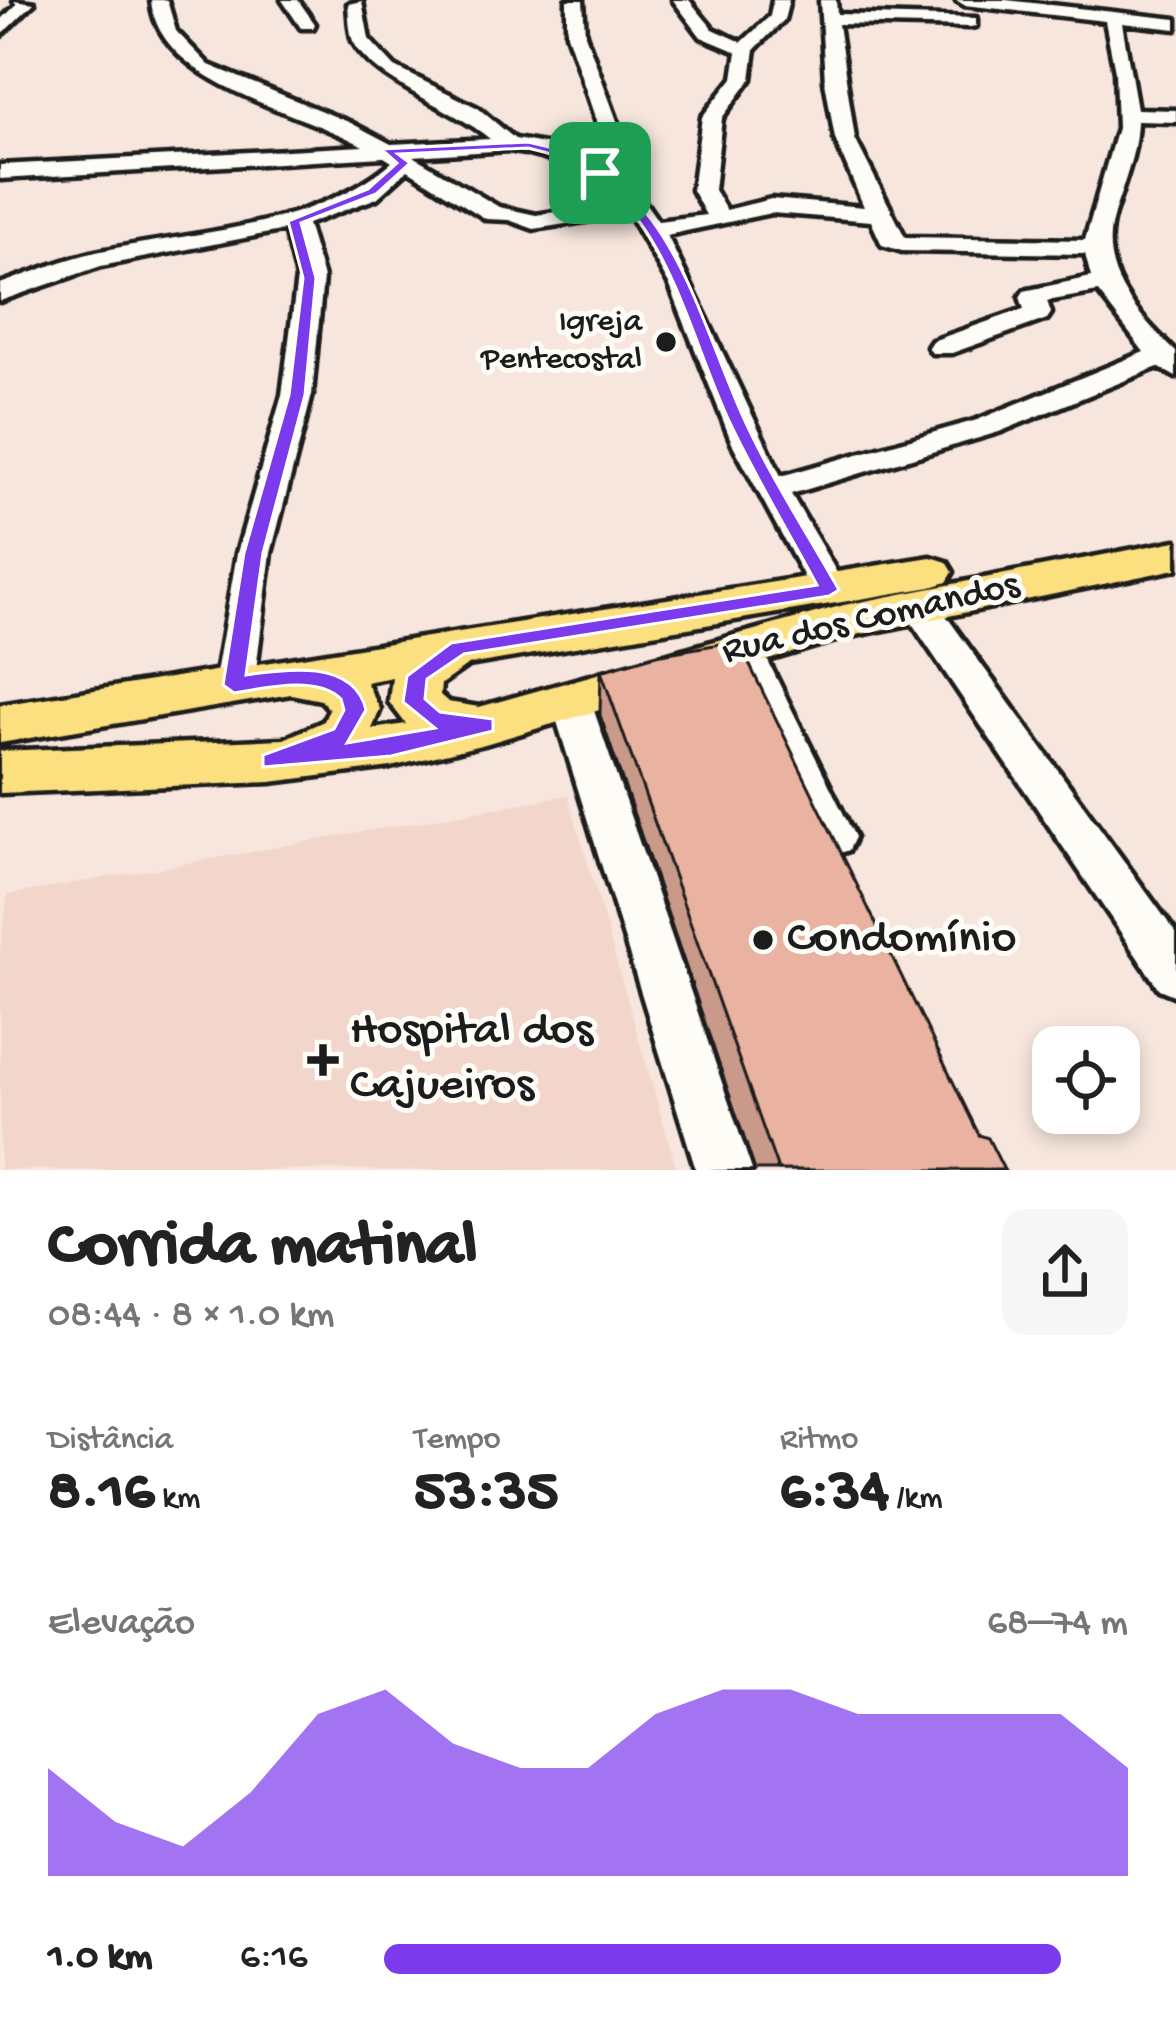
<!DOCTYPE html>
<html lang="pt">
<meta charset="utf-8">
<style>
body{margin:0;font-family:"Gochi Hand",sans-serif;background:#f6f6f6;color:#222;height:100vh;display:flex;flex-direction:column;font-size:45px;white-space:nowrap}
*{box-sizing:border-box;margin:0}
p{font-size:39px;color:#767676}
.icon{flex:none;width:66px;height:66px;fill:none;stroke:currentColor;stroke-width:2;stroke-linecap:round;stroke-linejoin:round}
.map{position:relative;height:1170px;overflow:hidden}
.drawer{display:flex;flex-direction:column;background:#fff;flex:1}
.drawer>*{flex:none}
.tools{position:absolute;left:1032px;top:1026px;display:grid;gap:24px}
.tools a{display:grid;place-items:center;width:108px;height:108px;border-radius:24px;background:#fff;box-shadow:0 6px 18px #0003;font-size:60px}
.pin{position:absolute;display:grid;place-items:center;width:102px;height:102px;color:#fff;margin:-51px;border-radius:24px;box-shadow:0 6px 18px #0006}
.round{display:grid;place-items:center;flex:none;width:126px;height:126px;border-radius:24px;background:#f6f6f6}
.head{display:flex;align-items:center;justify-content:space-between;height:204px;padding:0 48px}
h1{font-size:66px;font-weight:800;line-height:90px}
.figures{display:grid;grid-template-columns:repeat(3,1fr);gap:18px;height:204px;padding:12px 48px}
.figures div{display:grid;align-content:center}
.figures b{font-size:60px;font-weight:800}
.figures small{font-size:33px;font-weight:400}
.figures p{font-size:33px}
.chart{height:336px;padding:24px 48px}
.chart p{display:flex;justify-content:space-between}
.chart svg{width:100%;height:216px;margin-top:12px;fill:#7c3aed;opacity:.7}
ul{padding:0 48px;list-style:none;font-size:39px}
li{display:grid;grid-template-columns:192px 144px 1fr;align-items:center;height:90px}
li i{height:30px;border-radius:15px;background:#7c3aed}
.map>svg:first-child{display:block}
.built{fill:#f3d6cb}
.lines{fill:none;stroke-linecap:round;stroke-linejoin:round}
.minor-casing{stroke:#1c1c1c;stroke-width:9}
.major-casing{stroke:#1c1c1c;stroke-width:9}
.minor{fill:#fdfcf7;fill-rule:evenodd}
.major{fill:#fce080;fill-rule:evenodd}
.wall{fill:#c9998a;stroke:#1c1c1c;stroke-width:3}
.building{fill:#eab2a1;stroke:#1c1c1c;stroke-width:3}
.route{fill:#7c3aed;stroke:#fff;stroke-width:3;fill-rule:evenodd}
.poi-dot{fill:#1c1c1c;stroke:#fdfcf7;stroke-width:4.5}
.labels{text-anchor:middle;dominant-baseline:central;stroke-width:10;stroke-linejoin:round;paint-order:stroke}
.far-poi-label{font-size:33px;fill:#1c1c1c;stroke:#fdfcf7;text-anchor:end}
.street-label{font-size:39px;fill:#1c1c1c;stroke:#fdfcf7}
.near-poi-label{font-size:48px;fill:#1c1c1c;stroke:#fdfcf7;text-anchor:start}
</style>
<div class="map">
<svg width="1176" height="1170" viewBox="0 0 1176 1170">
<rect width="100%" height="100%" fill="#f7e6dd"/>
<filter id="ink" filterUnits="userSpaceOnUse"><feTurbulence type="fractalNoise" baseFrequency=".00833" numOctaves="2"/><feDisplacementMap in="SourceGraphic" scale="24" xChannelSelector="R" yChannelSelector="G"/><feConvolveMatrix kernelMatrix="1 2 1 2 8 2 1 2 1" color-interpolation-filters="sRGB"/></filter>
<g filter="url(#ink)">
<path class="built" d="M568,795L677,1170H0V950L8,895Z"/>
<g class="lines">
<defs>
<path id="minor" d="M14,0L34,3L0,36V21L17,4Z
M151,0H167L176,31L209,65L351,123L391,144L490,139C453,107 373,82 353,41C349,31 349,15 348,4L362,1L369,39L395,67L478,108L515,139L567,148L601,165L608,156L567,34V0H583L585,34L630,156L615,175L644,201L658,221L706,215L692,190L702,117L733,78L737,52L701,37L673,0H689L713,29L742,42L770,16L773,0H789L784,20L755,49L751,79L722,118L714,190L726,210L771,199L864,207L835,139L825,81L820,0H836L837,14L976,18V26L970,27L838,24L855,139L905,237L1085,240L1117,128L1115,71L1105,21L964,5L956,0H1006L1176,19V29L1122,23L1137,109L1176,110V122L1137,121C1136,155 1124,182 1114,214C1096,272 1137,314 1176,352V377L1158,367L999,432L791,494L847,590L842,599H816L732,443L670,286L629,214L534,229L509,220L486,219L408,170L377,198L307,224L323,278L312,395L271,553L254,685L248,695L234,699L220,695L214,685L237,553L282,395L297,278L285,230L101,266L0,301V284C32,273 64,259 96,252C195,231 313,229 392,162L384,157L0,179V165L363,146C299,110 158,85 151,0ZM509,150C555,158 585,170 618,202L536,215L499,207L413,156ZM771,213L871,221L882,245L902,251L1085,254L1091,277L1024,291L1020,297L1024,309L932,341L928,347L932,353H952L1047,319L1051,313L1047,301L1098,292L1144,352L977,420L781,476L667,235Z
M282,0H298L315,24L313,28H301Z
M918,592L931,595L1176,933V996L1159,989L905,613L900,604L905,595Z
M742,633L755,637L761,647L855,837L849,850L833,856L817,850L811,837L723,647L729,637Z
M570,684L584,689L590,699L752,1170H696L550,699L556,689Z"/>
<path id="major" d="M1176,541V569L846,637L485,744L391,767L271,782L0,793V751L284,739L324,721L329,709L321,700L291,694L0,743V705L931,557L947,562L953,572L947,582L931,587L468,665L441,684L440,695L448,702L479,707L844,605ZM392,677L389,702L406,724L372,729L380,709L366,682Z"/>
</defs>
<use href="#minor" class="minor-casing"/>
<use href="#major" class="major-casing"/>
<use href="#minor" class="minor"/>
<use href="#major" class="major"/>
</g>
<path class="wall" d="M601,671L979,1135L1004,1170H755L600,715Z"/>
<path class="building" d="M738,641L979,1135L988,1138L1004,1170H778L601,671L656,655Z"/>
</g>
<path class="route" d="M528,142C670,169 693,306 744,419C771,478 807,533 839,590L829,596L464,654L427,679L425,699L440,712L493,719V731L391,756L263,767V755L334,729L344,710L341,699C317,675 264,688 234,693L223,685L244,553L289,395L303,278L288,221L368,189L397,163L381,149ZM528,148C662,175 681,319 730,423C756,478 788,531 817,585L451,643L407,676L403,702L435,728L347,743L366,710C354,659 285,669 246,675L263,553L305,395L316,278L301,223L376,194L410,163L398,154Z"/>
<g class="poi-dot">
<circle cx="666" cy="342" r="12"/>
<circle cx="763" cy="940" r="12"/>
<path d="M317 1042h12v12h12v12h-12v12h-12v-12h-12v-12h12z"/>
</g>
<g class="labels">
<g class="far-poi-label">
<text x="642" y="323">Igreja<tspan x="642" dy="38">Pentecostal</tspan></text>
</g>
<g class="street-label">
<text transform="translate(871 620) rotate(-13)">Rua dos Comandos</text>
</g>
<g class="near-poi-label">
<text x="787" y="940">Condomínio</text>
<text x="350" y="1032">Hospital dos<tspan x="350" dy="55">Cajueiros</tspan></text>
</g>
</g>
</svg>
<div class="tools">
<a><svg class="icon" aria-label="locate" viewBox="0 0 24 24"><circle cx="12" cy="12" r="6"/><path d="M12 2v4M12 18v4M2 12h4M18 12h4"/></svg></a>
</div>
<div class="pin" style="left:600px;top:173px;background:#1e9e55"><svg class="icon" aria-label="arrive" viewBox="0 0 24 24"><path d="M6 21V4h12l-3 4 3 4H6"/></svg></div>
</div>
<section class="drawer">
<div class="head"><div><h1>Corrida matinal</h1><p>08:44 · 8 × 1.0 km</p></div><a class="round"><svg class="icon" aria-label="share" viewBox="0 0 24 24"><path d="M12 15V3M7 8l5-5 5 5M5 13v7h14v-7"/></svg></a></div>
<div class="figures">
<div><p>Distância</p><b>8.16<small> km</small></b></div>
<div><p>Tempo</p><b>53:35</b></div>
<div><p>Ritmo</p><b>6:34<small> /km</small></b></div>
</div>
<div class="chart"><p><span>Elevação</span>68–74 m</p>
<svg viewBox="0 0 160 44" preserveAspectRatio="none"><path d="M0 44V22L10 33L20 38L30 27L40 11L50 6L60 17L70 22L80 22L90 11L100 6L110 6L120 11L130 11L140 11L150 11L160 22V44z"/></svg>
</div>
<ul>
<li><b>1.0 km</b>6:16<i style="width:91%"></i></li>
</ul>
</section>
